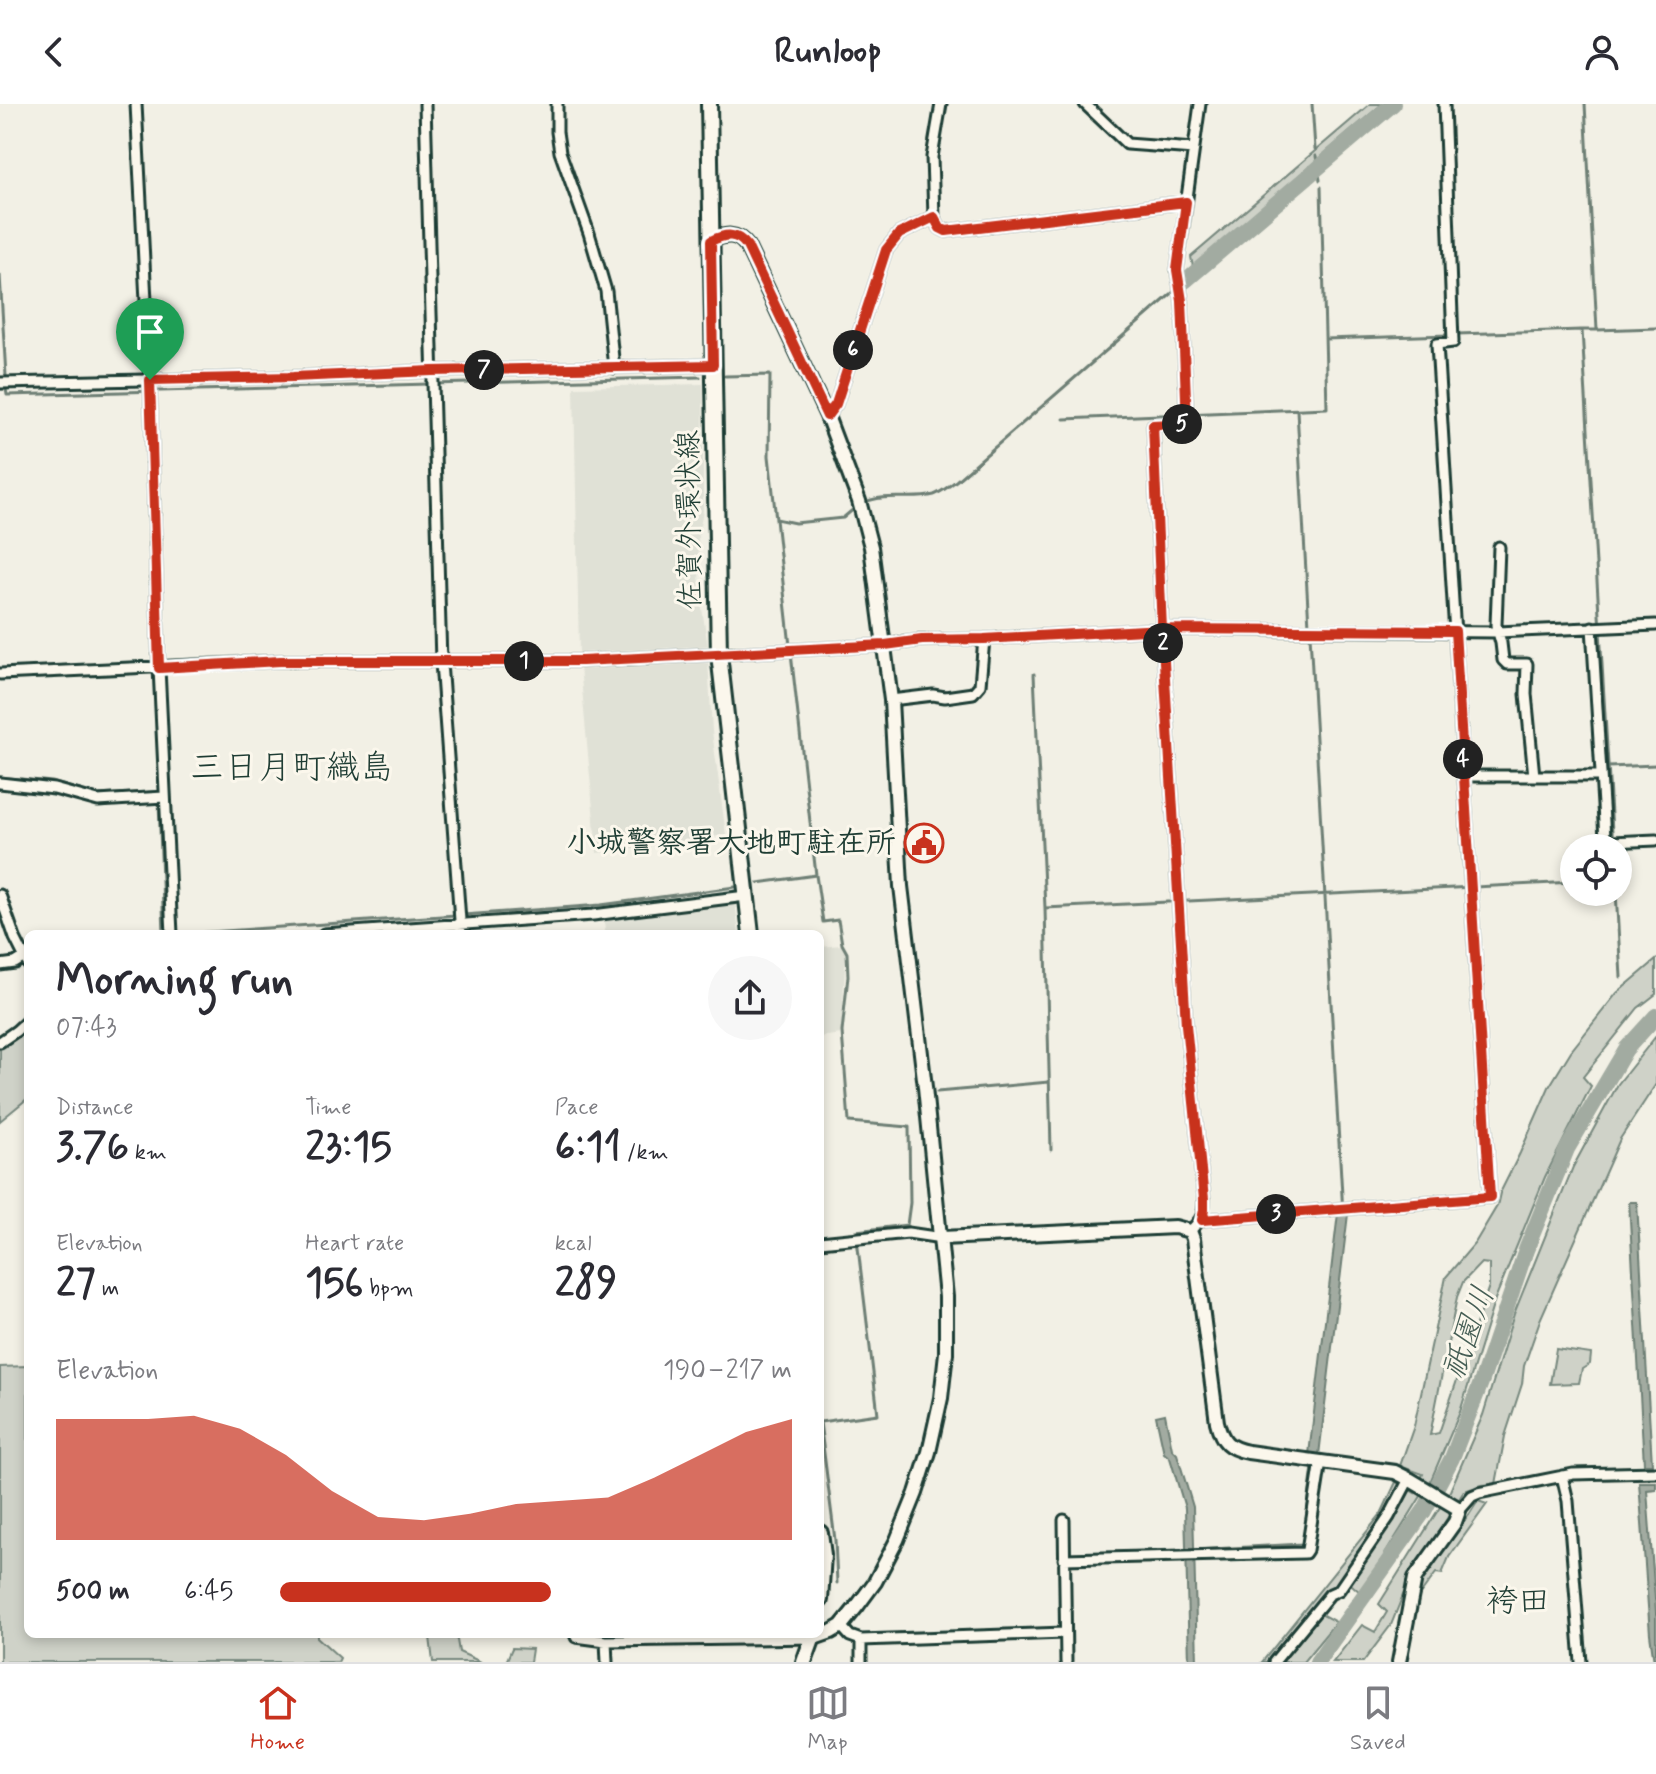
<!DOCTYPE html>
<meta charset="utf-8">
<style>
body{margin:0;font-family:Mynerve,"Klee One",sans-serif;background:#f7f7f7;color:#2b2b33;height:100vh;display:flex;flex-direction:column;font-size:30px;white-space:nowrap}
*{box-sizing:border-box;margin:0}
p{font-size:26px;color:#7c7c81}
.icon{flex:none;width:44px;height:44px;fill:none;stroke:currentColor;stroke-width:2;stroke-linecap:round;stroke-linejoin:round}
.map{position:relative;flex:1;overflow:hidden}
.sheet{position:absolute;left:24px;top:826px;width:800px;height:708px;display:flex;flex-direction:column;background:#fff;border-radius:12px;box-shadow:0 4px 12px #0003}
.sheet>*{flex:none}
.tools{position:absolute;left:1560px;top:730px;display:grid;gap:16px}
.tools a{display:grid;place-items:center;width:72px;height:72px;border-radius:50%;background:#fff;box-shadow:0 4px 12px #0003;font-size:40px}
.pin{position:absolute;display:grid;place-items:center;width:68px;height:68px;color:#fff;margin:-82px -34px;border-radius:50% 50% 50% 0;rotate:-45deg;box-shadow:0 0 8px #0007}
.pin .icon{rotate:45deg}
.km{position:absolute;width:40px;height:40px;margin:-20px;border-radius:50%;background:#222;color:#fff;font-size:22px;line-height:40px;text-align:center}
.round{display:grid;place-items:center;flex:none;width:84px;height:84px;border-radius:42px;background:#f7f7f7}
.overview{display:flex;align-items:center;justify-content:space-between;height:136px;padding:0 32px}
h1{font-size:44px;font-weight:700;line-height:60px}
.metrics{display:grid;grid-template-columns:repeat(3,1fr);gap:12px;height:136px;padding:8px 32px}
.metrics div{display:grid;align-content:center}
.metrics b{font-size:40px;font-weight:700}
.metrics small{font-size:22px;font-weight:400}
.metrics p{font-size:22px}
.chart{height:224px;padding:16px 32px}
.chart p{display:flex;justify-content:space-between}
.chart svg{width:100%;height:144px;margin-top:8px;fill:#c8321e;opacity:.7}
ul{padding:0 32px;list-style:none;font-size:26px}
li{display:grid;grid-template-columns:128px 96px 1fr;align-items:center;height:60px}
li i{height:20px;border-radius:10px;background:#c8321e}
header{display:flex;justify-content:space-between;align-items:center;height:104px;padding:0 32px;background:#fff;font-size:36px;font-weight:700}
.tab-bar{display:flex;justify-content:space-around;align-items:center;height:112px;border-top:2px solid #e1e1e2;background:#fff;font-size:22px;color:#7c7c81}
.tab-bar a{display:grid;justify-items:center;gap:4px}
.tab-bar .selected{color:#c8321e}
.map>svg:first-child{display:block}
.built{fill:#e0e1d6}
.green{fill:#cfd2c8;stroke:#77887e;stroke-width:2;fill-rule:evenodd}
.water{fill:#a2aba1;stroke:#6e7f75;stroke-width:2}
.lines{fill:none;stroke-linecap:round;stroke-linejoin:round}
.stream{stroke:#6e7f75;stroke-width:3}
.river{stroke:#a2aba1;stroke-width:16}
.street-casing{stroke:#1f3d34;stroke-width:15}
.secondary-casing{stroke:#1f3d34;stroke-width:18}
.primary-casing{stroke:#1f3d34;stroke-width:20}
.street{stroke:#fbf7ec;stroke-width:9}
.secondary{stroke:#fbf7ec;stroke-width:12}
.primary{stroke:#fbf7ec;stroke-width:14}
.route-casing{stroke:#fff;stroke-width:16}
.route{stroke:#c8321e;stroke-width:10}
.labels{text-anchor:middle;dominant-baseline:central;stroke-width:6;stroke-linejoin:round;paint-order:stroke}
.street-label{font-size:30px;fill:#1f3d34;stroke:#fbf7ec}
.poi-label{font-size:30px;font-weight:bold;fill:#1f3d34;stroke:#fbf7ec;text-anchor:end}
.water-label{font-size:32px;font-style:italic;fill:#465e55;stroke:#fbf7ec}
.neighbourhood-label{font-size:32px;fill:#1f3d34;stroke:#fbf7ec}
.quarter-label{font-size:34px;fill:#1f3d34;stroke:#fbf7ec}
</style>
<header><svg class="icon" aria-label="back" viewBox="0 0 24 24"><path d="M15 5l-7 7 7 7"/></svg>Runloop<svg class="icon" aria-label="person" viewBox="0 0 24 24"><circle cx="12" cy="8" r="4"/><path d="M4 21q1-7 8-7t8 7"/></svg></header>
<div class="map">
<svg width="1656" height="1558" viewBox="0 0 1656 1558">
<rect width="100%" height="100%" fill="#f2f0e5"/>
<filter id="ink" filterUnits="userSpaceOnUse"><feTurbulence type="fractalNoise" baseFrequency=".0125" numOctaves="2"/><feDisplacementMap in="SourceGraphic" scale="16" xChannelSelector="R" yChannelSelector="G"/><feConvolveMatrix kernelMatrix="1 2 1 2 8 2 1 2 1" color-interpolation-filters="sRGB"/></filter>
<g filter="url(#ink)">
<path class="built" d="M703,280V407L698,433L700,492L708,543L579,551L574,283Z
M708,555L712,627L726,731L597,749L580,563Z
M735,797L739,830H605L604,813Z
M841,841L846,849L841,930L820,933V843Z"/>
<path class="green" d="M1370,0H1382L1193,163L1191,153Z
M1656,856V890L1638,904L1583,973L1591,982L1545,1073L1495,1195L1460,1308L1431,1376L1361,1489L1345,1475L1313,1506L1336,1518L1303,1558H1262L1381,1410L1396,1378L1415,1389L1423,1370L1400,1362L1414,1322L1446,1173L1475,1139L1497,1102L1500,1089L1520,1049L1549,983L1571,947L1617,889ZM1481,1159L1489,1160V1182L1439,1329L1430,1331L1457,1193L1463,1178Z
M28,921V994L0,1017V941L18,931Z
M1656,932V980L1620,1035L1540,1216L1524,1262L1522,1280L1505,1332L1496,1380L1482,1381L1464,1387L1409,1476L1391,1521L1363,1558H1333L1362,1521L1375,1528L1387,1508L1379,1500L1450,1387L1483,1311L1514,1210L1573,1063L1618,980Z
M1556,1245L1591,1250L1590,1260L1582,1265L1579,1279L1550,1280Z
M28,1262V1530H317V1533L340,1554L338,1558H0V1263Z
M1478,1397L1487,1400L1449,1453L1442,1470L1436,1469L1417,1495C1422,1465 1438,1452 1456,1429C1464,1419 1471,1408 1478,1397Z
M433,1530H456L459,1548L481,1558H433L430,1533Z
M512,1544L532,1545L530,1558H506Z"/>
<path class="water" d="M1629,1098H1637L1652,1360H1644Z
M1338,1109L1348,1110L1319,1351L1309,1350Z
M1165,1310L1172,1345L1177,1350L1193,1403L1197,1558H1189L1185,1404L1170,1354L1164,1349L1156,1312Z
M1639,1378H1656V1385L1647,1386L1656,1509V1558H1654L1650,1530Z"/>
<g class="lines">
<path class="stream" d="M1312,0L1315,45
M1585,0L1597,226H1582L1613,744
M1316,52L1320,76
M0,171L6,272
M1597,226L1656,224
M1457,230L1581,226
M1325,235L1449,231
M725,272L770,271L769,352L790,542
M0,285H6L7,291L700,273
M1297,306L1309,522
M1064,315L1327,304L1321,83
M862,399C887,388 911,397 934,391C942,388 949,382 956,377L1177,185
M776,415L795,419L843,414L856,403
M1310,530L1343,1109
M791,549L816,771L823,818L838,816L842,840L847,849L848,872L842,928L849,1018L909,1023L910,1099L907,1121L856,1127L878,1310L820,1318L835,1436L837,1479
M289,552L433,551
M168,557L271,553
M0,565L150,558
M1034,570L1045,804L1051,1046
M1608,663L1656,661
M0,673L52,678L96,691L155,688
M159,698L164,830
M758,779L816,771
M1616,788L1621,873
M1045,804L1574,778
M463,811L601,801L735,783
M180,830L456,811
M937,988L1049,978
M1194,1446L1303,1440L1313,1363"/>
<path class="river" d="M1185,177L1393,0
M1317,1558L1424,1407L1452,1354L1482,1276L1526,1146L1567,1045L1626,945L1656,912"/>
<defs>
<path id="street" d="M136,0L150,276L159,564L172,830
M425,0L441,558L461,830
M557,0V28L560,48L589,129L606,187L614,264
M1085,0L1127,40L1194,45
M934,113L940,124L946,127L1186,98
M0,279L293,273L432,267L713,261
M827,312L836,300L886,146L899,130L934,113L932,53L941,0
M1499,443L1496,521L1501,539L1503,556L1507,560H1527L1526,590L1534,672
M1592,523L1605,734L1611,738L1656,736
M0,570L280,557H582L885,541L922,536L984,535L1162,525L1498,528L1656,521
M891,596L933,591L945,593L973,589L980,581L984,535
M1464,672H1601
M0,679L54,685L98,697L164,693
M0,791L15,834L28,860
M324,830L593,811L746,792
M0,861L15,859L28,851
M0,938L16,927L28,916
M1202,1116L1490,1093L1437,240L1453,238L1444,0
M1190,1127C1202,1115 1204,1112 1204,1095L1186,921L1162,525L1153,321L1187,319L1182,197L1177,166L1200,0
M820,1138L908,1129L942,1134
M1562,1372L1568,1397L1581,1558
M1459,1407L1472,1392L1479,1389L1573,1370L1656,1368
M1064,1416L1066,1558
M1064,1455L1305,1449L1307,1446L1321,1357
M841,1522L850,1532L861,1536L1065,1529
M575,1530L576,1533L606,1537L814,1534
M861,1536V1558
M606,1537L607,1558
M1274,1558L1330,1490L1339,1486L1389,1413L1409,1375"/>
<path id="secondary" d="M711,137C725,130 737,128 747,142L827,312L859,397L871,443L891,596L901,782L925,983L946,1193V1249L941,1294L929,1348L916,1389L897,1436L875,1478L858,1501L841,1522L831,1528L814,1534
M942,1134L1175,1123L1190,1127L1193,1135L1217,1318C1222,1338 1228,1344 1248,1348L1395,1368L1409,1375L1456,1403L1459,1407L1455,1418L1415,1474L1399,1558"/>
<path id="primary" d="M709,0L719,550L751,830
M820,1429L823,1451L820,1496
M804,1558L814,1530"/>
</defs>
<use href="#street" class="street-casing"/>
<use href="#secondary" class="secondary-casing"/>
<use href="#primary" class="primary-casing"/>
<use href="#street" class="street"/>
<use href="#secondary" class="secondary"/>
<use href="#primary" class="primary"/>
</g>
</g>
<g class="lines" filter="url(#ink)">
<defs>
<path id="route" d="M150,276L159,564L280,557H582L885,541L922,536L984,535L1162,525L1186,921L1204,1095V1106L1202,1116L1490,1093L1455,527L1162,525L1153,321L1187,319L1182,197L1177,166L1186,98L946,127L940,124L934,113L899,130L886,146L836,300L827,312L747,142C737,128 725,130 711,137L713,261L432,267L293,273L150,276"/>
</defs>
<use href="#route" class="route-casing"/>
<use href="#route" class="route"/>
</g>
<defs>
<symbol id="civic-ring" viewBox="-11 -11 22 22"><circle r="9.5" fill="#fbf7ec" stroke="#c8321e" stroke-width="1.5"/><path d="M-.6-6.5H3V-4.5H.6V-3L4-1V1h2V6H-6V1h2V-1L-.6-3ZM-1.2 2.5V6h2.4V2.5Z" fill="#c8321e"/></symbol>
</defs>
<g fill-rule="evenodd">
<use href="#civic-ring" x="902" y="717" width="44" height="44"/>
</g>
<g class="labels">
<g class="street-label">
<text transform="translate(690 416) rotate(-91)">佐賀外環状線</text>
</g>
<g class="poi-label">
<text x="896" y="739">小城警察署大地町駐在所</text>
</g>
<g class="water-label">
<text transform="translate(1469 1229) rotate(-70)">祇園川</text>
</g>
<g class="neighbourhood-label">
<text x="1518" y="1498">袴田</text>
</g>
<g class="quarter-label">
<text x="292" y="664">三日月町織島</text>
</g>
</g>
</svg>
<div class="tools">
<a><svg class="icon" aria-label="locate" viewBox="0 0 24 24"><circle cx="12" cy="12" r="6"/><path d="M12 2v4M12 18v4M2 12h4M18 12h4"/></svg></a>
</div>
<div class="pin" style="left:150px;top:276px;background:#1e9e55"><svg class="icon" aria-label="arrive" viewBox="0 0 24 24"><path d="M6 21V4h12l-3 4 3 4H6"/></svg></div>
<b class="km" style="left:524px;top:557px">1</b>
<b class="km" style="left:1163px;top:539px">2</b>
<b class="km" style="left:1276px;top:1110px">3</b>
<b class="km" style="left:1463px;top:655px">4</b>
<b class="km" style="left:1182px;top:320px">5</b>
<b class="km" style="left:853px;top:246px">6</b>
<b class="km" style="left:484px;top:266px">7</b>
<section class="sheet">
<div class="overview"><div><h1>Morning run</h1><p>07:43</p></div><a class="round"><svg class="icon" aria-label="share" viewBox="0 0 24 24"><path d="M12 15V3M7 8l5-5 5 5M5 13v7h14v-7"/></svg></a></div>
<div class="metrics">
<div><p>Distance</p><b>3.76<small> km</small></b></div>
<div><p>Time</p><b>23:15</b></div>
<div><p>Pace</p><b>6:11<small> /km</small></b></div>
</div>
<div class="metrics">
<div><p>Elevation</p><b>27<small> m</small></b></div>
<div><p>Heart rate</p><b>156<small> bpm</small></b></div>
<div><p>kcal</p><b>289</b></div>
</div>
<div class="chart"><p><span>Elevation</span>190–217 m</p>
<svg viewBox="0 0 160 44" preserveAspectRatio="none"><path d="M0 44V7L10 7L20 7L30 6L40 10L50 18L60 29L70 37L80 38L90 36L100 33L110 32L120 31L130 25L140 18L150 11L160 7V44z"/></svg>
</div>
<ul>
<li><b>500 m</b>6:45<i style="width:53%"></i></li>
</ul>
</section>
</div>
<nav class="tab-bar">
<a class="selected"><svg class="icon" aria-label="home" viewBox="0 0 24 24"><path d="M3 11l9-7 9 7M6 9v11h12V9"/></svg>Home</a>
<a><svg class="icon" aria-label="map" viewBox="0 0 24 24"><path d="M3 6l6-2 6 2 6-2v14l-6 2-6-2-6 2zM9 4v14M15 6v14"/></svg>Map</a>
<a><svg class="icon" aria-label="saved" viewBox="0 0 24 24"><path d="M7 4h10v16l-5-4-5 4z"/></svg>Saved</a>
</nav>
